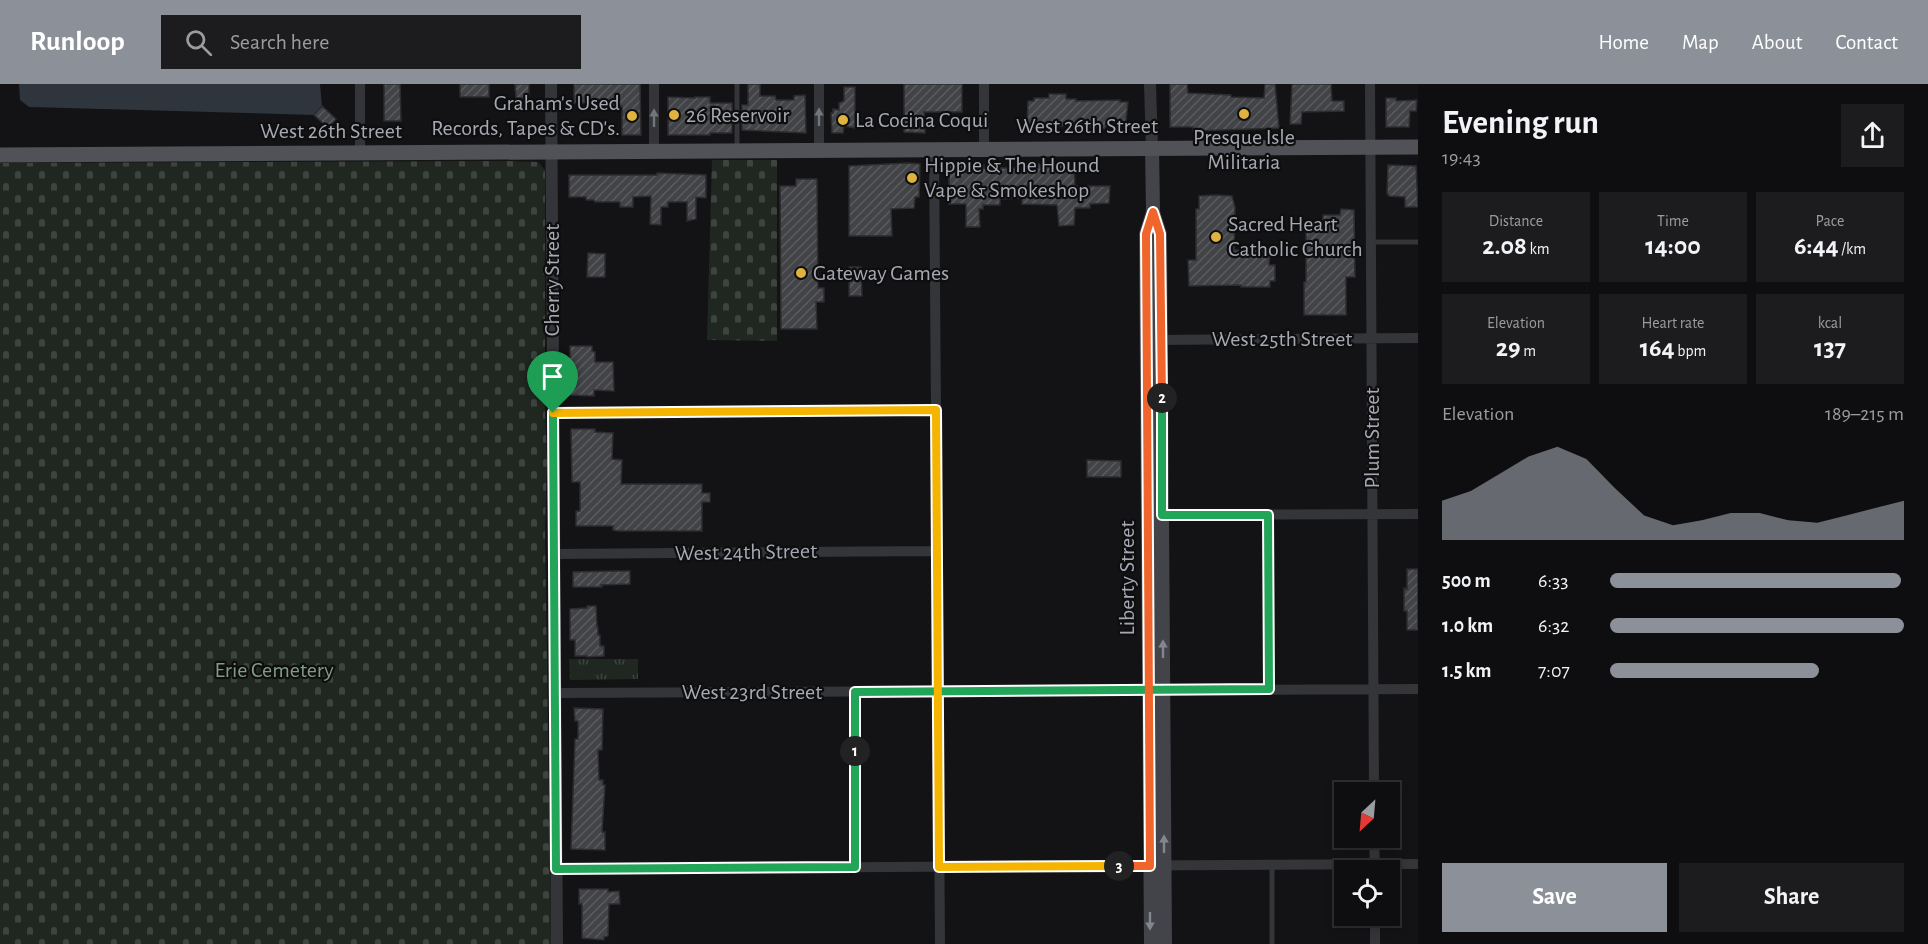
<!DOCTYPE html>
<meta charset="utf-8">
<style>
body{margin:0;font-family:"Alegreya Sans",sans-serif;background:#1c1c1e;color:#f1f3f6;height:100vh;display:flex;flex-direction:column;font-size:22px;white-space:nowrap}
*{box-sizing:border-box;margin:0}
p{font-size:20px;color:#9b9c9f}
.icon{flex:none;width:33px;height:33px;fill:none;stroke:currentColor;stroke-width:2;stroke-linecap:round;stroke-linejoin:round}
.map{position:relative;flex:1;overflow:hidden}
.details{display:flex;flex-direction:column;background:#0e0e10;width:510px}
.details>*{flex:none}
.needle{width:39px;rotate:206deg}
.buttons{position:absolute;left:1334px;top:698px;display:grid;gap:12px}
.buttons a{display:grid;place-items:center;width:66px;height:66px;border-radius:0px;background:#0e0e10;box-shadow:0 3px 9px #0003,0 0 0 2px #2e2e30;font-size:30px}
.pin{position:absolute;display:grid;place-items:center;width:51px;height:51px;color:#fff;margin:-62px -26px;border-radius:50% 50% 50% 0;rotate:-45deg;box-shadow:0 0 6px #0007}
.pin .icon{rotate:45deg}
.km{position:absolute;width:30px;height:30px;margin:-15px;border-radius:50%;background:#222;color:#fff;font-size:16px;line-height:30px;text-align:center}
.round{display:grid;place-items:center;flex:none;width:63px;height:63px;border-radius:0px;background:#1c1c1e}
.headline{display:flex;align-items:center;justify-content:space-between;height:102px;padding:0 24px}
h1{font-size:33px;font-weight:700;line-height:45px}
.figures{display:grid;grid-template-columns:repeat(3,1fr);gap:9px;height:102px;padding:6px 24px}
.figures div{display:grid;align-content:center;border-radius:0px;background:#1c1c1e;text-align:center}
.figures b{font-size:26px;font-weight:700}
.figures small{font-size:16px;font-weight:400}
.figures p{font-size:16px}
.chart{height:168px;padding:12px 24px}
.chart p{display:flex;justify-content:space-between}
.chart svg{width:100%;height:108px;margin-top:6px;fill:#8c9099;opacity:.7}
.primary-button{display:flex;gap:12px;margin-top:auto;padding:12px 24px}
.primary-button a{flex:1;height:69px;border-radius:0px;background:#8c9099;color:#fff;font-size:24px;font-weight:700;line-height:69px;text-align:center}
.primary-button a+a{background:#1c1c1e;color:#f1f3f6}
ul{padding:0 24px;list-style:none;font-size:20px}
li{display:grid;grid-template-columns:96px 72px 1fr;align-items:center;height:45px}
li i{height:15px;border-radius:8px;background:#8c9099}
header{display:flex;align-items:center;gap:36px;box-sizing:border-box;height:84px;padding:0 30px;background:#8c9099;color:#fff}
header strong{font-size:28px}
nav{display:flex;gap:33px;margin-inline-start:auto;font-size:21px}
.search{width:420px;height:54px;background:#1c1c1e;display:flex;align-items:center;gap:15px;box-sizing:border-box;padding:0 21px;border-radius:0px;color:#9b9c9f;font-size:22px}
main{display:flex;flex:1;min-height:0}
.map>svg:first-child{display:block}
.grass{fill:url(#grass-tufts)}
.cemetery{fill:url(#cemetery-stones)}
.water{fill:#2e353c}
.building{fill:url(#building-hatch);stroke:#2d2d30;stroke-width:1.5}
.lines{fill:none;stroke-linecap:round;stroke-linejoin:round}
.service{stroke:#343539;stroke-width:5}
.minor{stroke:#343539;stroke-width:10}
.tertiary{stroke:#343539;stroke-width:12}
.secondary{stroke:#434449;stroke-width:14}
.primary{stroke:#515258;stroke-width:15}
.oneway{fill:#73757d}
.oneway2{fill:#83868f}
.split-1-casing{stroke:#fff;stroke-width:12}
.split-2-casing{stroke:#fff;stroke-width:12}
.split-3-casing{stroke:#fff;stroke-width:12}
.split-4-casing{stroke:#fff;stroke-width:12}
.split-1{stroke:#22a559;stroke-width:8}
.split-2{stroke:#22a559;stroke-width:8}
.split-3{stroke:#f0652b;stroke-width:8}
.split-4{stroke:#f5b400;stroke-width:8}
.poi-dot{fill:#e0b340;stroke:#0e0e0f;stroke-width:2}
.labels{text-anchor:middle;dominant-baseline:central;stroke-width:4.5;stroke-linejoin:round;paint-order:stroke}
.poi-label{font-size:22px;fill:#a6a9b4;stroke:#0e0e0f;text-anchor:start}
.street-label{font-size:22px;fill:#a6a9b4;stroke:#0e0e0f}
.park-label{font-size:22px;fill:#7f9d82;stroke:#0e0e0f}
</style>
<header>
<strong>Runloop</strong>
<div class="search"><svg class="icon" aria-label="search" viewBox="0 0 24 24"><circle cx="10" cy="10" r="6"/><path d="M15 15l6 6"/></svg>Search here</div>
<nav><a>Home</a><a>Map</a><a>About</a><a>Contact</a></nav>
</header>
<main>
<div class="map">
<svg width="1418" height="860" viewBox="0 0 1418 860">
<defs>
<pattern id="grass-tufts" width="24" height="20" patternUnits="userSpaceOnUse" patternTransform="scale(1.5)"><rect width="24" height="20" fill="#202721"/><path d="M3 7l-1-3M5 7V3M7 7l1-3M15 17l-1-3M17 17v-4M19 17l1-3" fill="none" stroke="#3d443f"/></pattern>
<pattern id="cemetery-stones" width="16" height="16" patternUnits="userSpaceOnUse" patternTransform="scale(1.5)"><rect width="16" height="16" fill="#202721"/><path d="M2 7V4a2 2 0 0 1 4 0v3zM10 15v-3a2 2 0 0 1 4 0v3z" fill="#3d443f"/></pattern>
<pattern id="building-hatch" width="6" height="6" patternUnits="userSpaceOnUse" patternTransform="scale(1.5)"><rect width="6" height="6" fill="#424347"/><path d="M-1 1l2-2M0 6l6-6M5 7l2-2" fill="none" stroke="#5a5b5f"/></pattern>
</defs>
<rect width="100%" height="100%" fill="#131315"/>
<path class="grass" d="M569,575H638V595L570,596Z"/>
<path class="cemetery" d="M712,76H777V257L707,256Z
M507,77L538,78L545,86V327L547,374L545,446L551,860H0V79Z"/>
<path class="water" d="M19,0H320L322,22L314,31L29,23L20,16Z"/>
<path class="building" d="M384,0H400L401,37H384Z
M460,0H489V13H460Z
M515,0H529V14H516Z
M574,0H640L641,51H622V22L604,23V19H574Z
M748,0H760V12H775L776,16H794V12L805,11L806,49L742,46V21H748Z
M904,0H962V28H924L925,49L904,48Z
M1170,0H1187L1188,9L1231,11V13L1264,14L1265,0H1275L1279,44L1193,47V43H1170Z
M1295,0H1331L1332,17H1344V27L1302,28L1301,40H1290L1292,1Z
M844,3H855V44L844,42L843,49H832L831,29H833V25L839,26V19L844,17Z
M1049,10H1066V15H1076V17L1120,16V18H1128L1126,36L1124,39L1110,38L1104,45L1077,42H1041V45H1030L1027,43L1028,17H1034V14H1049Z
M668,13L695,14V13H710V19H732V49H710V51H668Z
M1386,14H1396V17L1417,16L1416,27H1410L1409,43H1386Z
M322,22L336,35L328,44L314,31Z
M1036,78V80H1074L1075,102H1110L1109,119L1090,120V124H1075L1074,141L1059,142L1057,121L1022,120V114L1000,115V121H983V125H979L980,143H966V120H949V79L984,81V84H1022V79Z
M908,79L920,80L919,113H915L914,124L891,125L892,152H849V82Z
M1388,81L1416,82L1418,123H1405V113L1389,112L1387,109Z
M657,89L706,91V114L696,113V135L687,137V118H668V123H661V141L650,140L651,112L633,113V123H620V118H595L594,116H586V113H569V91H657Z
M796,95H817L818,204H824V218H816L817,245H781L780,102H796Z
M1216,111L1232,112L1235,123L1234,166H1270L1269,181H1275V197H1270V203H1241V201L1189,202L1188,176H1196V125H1199V112Z
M1341,125L1354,126L1355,193H1346V231H1304V198H1306V137H1323V131H1340Z
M588,169L605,170V193H587Z
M849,183H861L862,212H849Z
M570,262H592V267L595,268V278H613L614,307L594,306V312L570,311Z
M571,345H595V348L613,349L612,375L622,376L621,400H702V409H710V418H702V447H618L613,446V442H576V427H580V398H572Z
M1087,376L1121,377V393H1087Z
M1407,485H1418V546H1407V527H1404V504L1407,505Z
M617,487H630V500L601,501L602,503H573V488Z
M587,522H596L597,543H598V551H600V562H604V572L587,573V572H575V556H570V525L587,524Z
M574,624L603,625L602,666H598L599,696H603V701H605L602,748H605V766L571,765L575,655H578V637H575Z
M579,805H608V808L619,807L620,820H609L608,852L604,853V856L582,854V820H579Z"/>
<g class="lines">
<path class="service" d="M737,64V0
M1372,158H1418
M1268,431V605
M855,608V783
M1272,860V781"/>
<path class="minor" d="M360,0V69
M1370,0L1374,708
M984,65V0
M819,66V0
M934,66L940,860
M654,68V0
M1154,256L1418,254
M553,329L936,326
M1154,431L1418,430
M554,470L937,467
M555,609L1418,605
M1374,753L1375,786
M556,785L1418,780
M1375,831V860"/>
<path class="tertiary" d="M551,0L557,860
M1150,0L1152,64"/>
<path class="secondary" d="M1152,64L1153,128L1160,150L1165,860
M1151,860L1146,150L1153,128"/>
<path class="primary" d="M0,71L1418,63"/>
</g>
<defs><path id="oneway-solid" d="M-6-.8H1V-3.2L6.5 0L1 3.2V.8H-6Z" transform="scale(1.5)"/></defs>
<g class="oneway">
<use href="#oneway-solid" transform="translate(819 33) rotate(-90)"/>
<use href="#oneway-solid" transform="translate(654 34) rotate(-90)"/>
</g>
<g class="oneway2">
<use href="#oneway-solid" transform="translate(1163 565) rotate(-90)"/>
<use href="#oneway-solid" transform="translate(1164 760) rotate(-90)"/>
<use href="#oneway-solid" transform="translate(1150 837) rotate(90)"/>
</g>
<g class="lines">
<defs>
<path id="split-1" d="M553,329L556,785L855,783V667"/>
<path id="split-2" d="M855,667V608L1269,605L1268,431H1162V314"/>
<path id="split-3" d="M1119,782H1150L1146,150L1153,128L1160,150L1162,314"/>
<path id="split-4" d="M553,329L936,326L939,783L1119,782"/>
</defs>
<use href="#split-1" class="split-1-casing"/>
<use href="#split-2" class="split-2-casing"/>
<use href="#split-3" class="split-3-casing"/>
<use href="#split-4" class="split-4-casing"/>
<use href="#split-1" class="split-1"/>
<use href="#split-2" class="split-2"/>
<use href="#split-3" class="split-3"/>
<use href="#split-4" class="split-4"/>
</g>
<g class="poi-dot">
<circle cx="1244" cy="30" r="6"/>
<circle cx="674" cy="31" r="6"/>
<circle cx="632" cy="32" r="6"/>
<circle cx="843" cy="36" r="6"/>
<circle cx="912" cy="94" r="6"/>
<circle cx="1216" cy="153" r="6"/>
<circle cx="801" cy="189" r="6"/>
</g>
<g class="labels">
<g class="poi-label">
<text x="620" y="19" text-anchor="end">Graham's Used<tspan x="620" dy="25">Records, Tapes &amp; CD's.</tspan></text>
<text x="686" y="31">26 Reservoir</text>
<text x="855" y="36">La Cocina Coqui</text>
<text x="1244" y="53" text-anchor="middle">Presque Isle<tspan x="1244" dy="25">Militaria</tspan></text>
<text x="924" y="81">Hippie &amp; The Hound<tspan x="924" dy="25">Vape &amp; Smokeshop</tspan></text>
<text x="1228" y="140">Sacred Heart<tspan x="1228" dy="25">Catholic Church</tspan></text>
<text x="813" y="189">Gateway Games</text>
</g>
<g class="street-label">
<text x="1087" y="42">West 26th Street</text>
<text x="331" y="47">West 26th Street</text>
<text transform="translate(552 196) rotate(-90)">Cherry Street</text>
<text x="1282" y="255">West 25th Street</text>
<text transform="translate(1372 354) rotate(-90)">Plum Street</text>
<text transform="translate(746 468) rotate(-1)">West 24th Street</text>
<text transform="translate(1127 494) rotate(-90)">Liberty Street</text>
<text x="752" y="608">West 23rd Street</text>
</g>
<g class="park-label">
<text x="274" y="586">Erie Cemetery</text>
</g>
</g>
</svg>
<div class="buttons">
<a><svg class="needle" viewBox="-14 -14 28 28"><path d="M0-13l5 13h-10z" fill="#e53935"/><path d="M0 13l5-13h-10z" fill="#9b9c9f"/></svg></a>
<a><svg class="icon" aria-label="locate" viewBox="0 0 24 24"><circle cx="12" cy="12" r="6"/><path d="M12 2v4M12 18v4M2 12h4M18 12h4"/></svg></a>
</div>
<div class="pin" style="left:553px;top:329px;background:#1e9e55"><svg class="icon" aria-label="arrive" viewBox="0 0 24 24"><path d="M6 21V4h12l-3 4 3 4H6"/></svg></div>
<b class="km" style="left:855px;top:667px">1</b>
<b class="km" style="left:1162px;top:314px">2</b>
<b class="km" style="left:1119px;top:782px">3</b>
</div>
<section class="details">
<div class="headline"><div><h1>Evening run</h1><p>19:43</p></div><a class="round"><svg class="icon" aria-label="share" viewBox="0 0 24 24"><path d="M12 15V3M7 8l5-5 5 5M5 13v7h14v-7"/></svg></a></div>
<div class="figures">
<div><p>Distance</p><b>2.08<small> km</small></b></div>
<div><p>Time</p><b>14:00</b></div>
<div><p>Pace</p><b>6:44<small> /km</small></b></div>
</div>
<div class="figures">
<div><p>Elevation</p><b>29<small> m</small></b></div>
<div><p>Heart rate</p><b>164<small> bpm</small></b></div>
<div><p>kcal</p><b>137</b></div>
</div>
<div class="chart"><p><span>Elevation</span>189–215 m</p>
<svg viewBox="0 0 160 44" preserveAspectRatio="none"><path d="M0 44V28L10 24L20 17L30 10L40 6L50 11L60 23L70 34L80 38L90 36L100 33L110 33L120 36L130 37L140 34L150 31L160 28V44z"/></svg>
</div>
<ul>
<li><b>500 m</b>6:33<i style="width:99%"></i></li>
<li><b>1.0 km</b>6:32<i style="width:100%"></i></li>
<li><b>1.5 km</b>7:07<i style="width:71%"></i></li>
</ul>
<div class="primary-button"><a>Save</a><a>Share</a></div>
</section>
</main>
